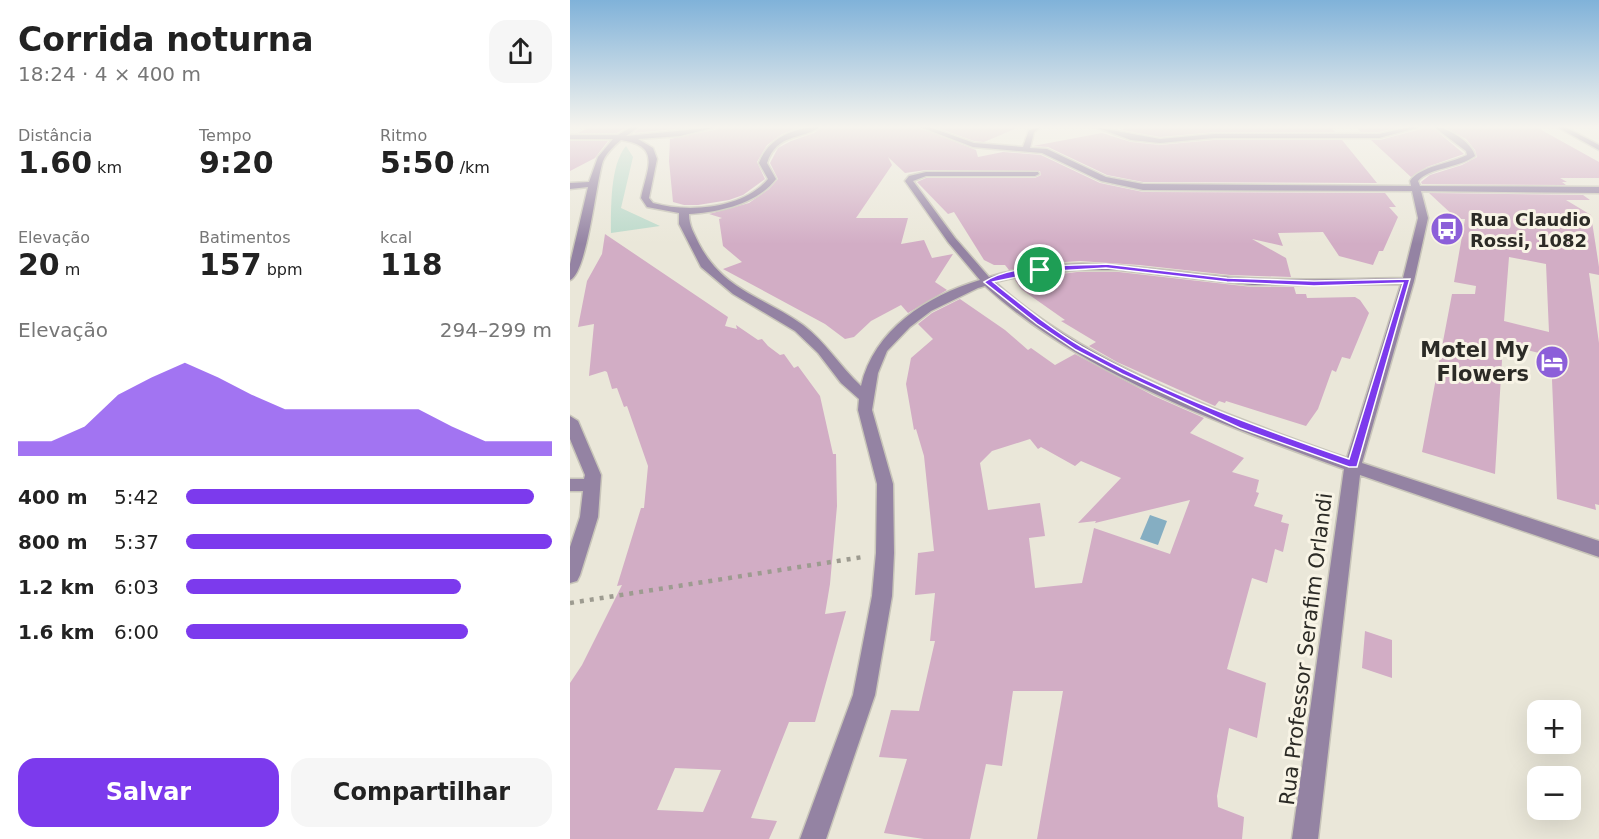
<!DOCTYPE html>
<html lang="pt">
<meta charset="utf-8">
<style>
body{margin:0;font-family:"DejaVu Sans",sans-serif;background:#f6f6f6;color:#222;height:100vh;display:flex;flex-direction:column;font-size:22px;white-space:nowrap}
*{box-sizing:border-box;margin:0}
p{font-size:20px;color:#767676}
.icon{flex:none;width:33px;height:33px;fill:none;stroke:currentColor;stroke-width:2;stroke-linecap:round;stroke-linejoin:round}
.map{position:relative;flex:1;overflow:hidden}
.panel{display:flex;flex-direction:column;background:#fff;width:570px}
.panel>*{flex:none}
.fabs{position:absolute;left:957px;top:700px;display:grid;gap:12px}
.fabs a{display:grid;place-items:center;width:54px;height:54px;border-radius:12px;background:#fff;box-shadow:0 6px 24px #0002;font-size:30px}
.pin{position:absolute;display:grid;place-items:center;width:51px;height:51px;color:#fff;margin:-26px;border:3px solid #fff;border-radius:50%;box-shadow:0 2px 6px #0007}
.round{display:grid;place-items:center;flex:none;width:63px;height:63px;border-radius:18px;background:#f6f6f6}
.headline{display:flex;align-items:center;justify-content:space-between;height:102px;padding:0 18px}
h1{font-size:33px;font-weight:700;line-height:45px}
.figures{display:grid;grid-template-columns:repeat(3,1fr);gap:9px;height:102px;padding:6px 18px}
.figures div{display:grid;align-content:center}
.figures b{font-size:30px;font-weight:700}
.figures small{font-size:16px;font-weight:400}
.figures p{font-size:16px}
.chart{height:168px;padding:12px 18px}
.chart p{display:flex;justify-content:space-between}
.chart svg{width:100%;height:108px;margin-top:6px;fill:#7c3aed;opacity:.7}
.cta{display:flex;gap:12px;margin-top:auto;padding:12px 18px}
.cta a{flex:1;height:69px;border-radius:18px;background:#7c3aed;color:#fff;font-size:24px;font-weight:700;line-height:69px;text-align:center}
.cta a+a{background:#f6f6f6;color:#222}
ul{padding:0 18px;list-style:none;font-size:20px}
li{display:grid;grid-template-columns:96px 72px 1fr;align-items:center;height:45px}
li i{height:15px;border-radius:8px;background:#7c3aed}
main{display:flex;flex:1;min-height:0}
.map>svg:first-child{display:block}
.green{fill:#bbd9ca}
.water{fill:#85aec2}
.building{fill:#d2adc5;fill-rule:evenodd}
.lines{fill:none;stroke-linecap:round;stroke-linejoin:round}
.minor-casing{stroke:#c8c5b9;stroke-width:3}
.path{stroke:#9d9b90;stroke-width:4.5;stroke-dasharray:4 6;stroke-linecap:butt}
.minor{fill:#9483a3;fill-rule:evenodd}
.route{fill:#7c3aed;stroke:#fff;stroke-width:1.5;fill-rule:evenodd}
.labels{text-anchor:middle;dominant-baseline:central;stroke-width:6;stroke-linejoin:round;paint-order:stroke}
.far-poi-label{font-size:18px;font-weight:bold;fill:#2c2b26;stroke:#f8f4e6;text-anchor:start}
.poi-label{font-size:21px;font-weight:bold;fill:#2c2b26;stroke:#f8f4e6;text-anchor:end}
.street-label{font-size:21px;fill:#2c2b26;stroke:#f8f4e6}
</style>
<main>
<section class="panel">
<div class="headline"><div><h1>Corrida noturna</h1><p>18:24 · 4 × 400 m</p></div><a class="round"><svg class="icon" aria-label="share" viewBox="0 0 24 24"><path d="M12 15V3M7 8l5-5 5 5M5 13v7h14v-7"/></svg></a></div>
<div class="figures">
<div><p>Distância</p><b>1.60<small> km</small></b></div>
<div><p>Tempo</p><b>9:20</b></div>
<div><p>Ritmo</p><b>5:50<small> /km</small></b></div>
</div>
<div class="figures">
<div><p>Elevação</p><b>20<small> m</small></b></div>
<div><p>Batimentos</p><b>157<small> bpm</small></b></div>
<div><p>kcal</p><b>118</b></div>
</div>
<div class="chart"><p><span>Elevação</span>294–299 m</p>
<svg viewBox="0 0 160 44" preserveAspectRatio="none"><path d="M0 44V38L10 38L20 32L30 19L40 12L50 6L60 12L70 19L80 25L90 25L100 25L110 25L120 25L130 32L140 38L150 38L160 38V44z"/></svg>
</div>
<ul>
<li><b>400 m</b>5:42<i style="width:95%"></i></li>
<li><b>800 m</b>5:37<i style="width:100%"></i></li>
<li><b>1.2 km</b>6:03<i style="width:75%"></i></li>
<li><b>1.6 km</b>6:00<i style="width:77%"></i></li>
</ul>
<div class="cta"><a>Salvar</a><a>Compartilhar</a></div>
</section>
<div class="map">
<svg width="1029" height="839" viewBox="0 0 1029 839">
<rect width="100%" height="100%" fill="#eae7d9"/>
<path class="green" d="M56,146L63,157L51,208L90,226L41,233C41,208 40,165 56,146Z"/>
<path class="water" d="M580,515L597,521L588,545L570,539Z"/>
<path class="building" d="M20,127H57L47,133H8Z
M71,127H127L64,133Z
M149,127H232L212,134L197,145L187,162L195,179L173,195L159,200L128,205H114L103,202L99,161L100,139L148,129Z
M252,127H348L406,150L408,157L433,152L471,155L530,183L573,192L815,193L826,207H819L828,217L813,251H809L803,265L769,256L753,232L708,233L713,246L682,239L716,258L721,277L660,275L569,265L510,261L480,263L439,270L435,265H424L414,260L384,212L378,214L347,182L356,178H465L471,175L470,171L356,170L335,173L318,157L322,165L286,218H338L331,244L354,240L362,258L383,254L365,282L377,290L338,313L331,305L301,321L284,337L275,339L255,324L153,269L172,262L153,246L149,219L152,218L139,214L179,203L199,189L208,179L200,163L208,148L221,141L244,133Z
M365,127H449L414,142L404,141Z
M555,127H761L765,132H644L590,137L552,130Z
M786,127H831L809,132H791Z
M852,127H862L894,154L857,167L841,177L801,140H810L851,129Z
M874,127H966L1029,162V178H990L997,182H992L996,185L852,184L851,182L860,175L892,165L907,157L905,150L896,139Z
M532,133L561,142L590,145L644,140H772L807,183L573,182L537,175L478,147L463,146Z
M0,141H38L25,158L0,171Z
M859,193L1013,195L1020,200H996L1021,215L1029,267V275L1019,273L1029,343V505L1025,504L1026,510L987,499L981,356L933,344L925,474L852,452L882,294H905L906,286L884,282L895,219H887ZM939,257L976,264L979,332L934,321Z
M35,234L158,317L155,326L167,329L166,325L188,340L192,339L198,346L210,355L214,354L224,368L228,366L250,396L263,454H266L267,506L260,584L255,614L276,611L245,722H219L181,818L207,821L199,839H0V683L12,665L52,585L47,586L71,508H74L78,466L57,406L54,407L47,388L42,389L37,372L35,371L19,376L24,324L8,327L17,281L32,254ZM105,768L151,770L133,812L87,810Z
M507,272H549L682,287H724L726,294H736L737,298L785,297L790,300L799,313L780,359L772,357L766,372L762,370L748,409L736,426L656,401L655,403L649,401L645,406L547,362L519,346L526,342L491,321L495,320L451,289L445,280Z
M390,299L435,330L458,350L461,348L485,365L505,354L584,396L634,418L620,433L674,458L662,472L689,480L686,492L689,493L684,506L713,515L711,522L719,524L713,552L705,549L697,583L682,578L657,669L696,683L687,738L659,728L647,796L648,807L674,817L672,839H467L493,691H443L432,766L416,764L400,839H354L314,833L337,759L309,757L321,710L349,711L365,641H360L365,593L345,595L348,553L364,551L354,456L346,429L344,430L336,384L341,358L363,339L348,324L362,313ZM460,439L468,449L471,447L505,466L511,461L551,478L508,523L526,521L525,523L620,500L600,554L524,528L512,583L465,588L459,538L475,536L470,503L418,510L410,463L422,451Z
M795,631L822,640V678L792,668Z"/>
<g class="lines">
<defs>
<path id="minor" d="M61,127H69L56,136L147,127L110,136L68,139L83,148L87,159L79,198L83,203C118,213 173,209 198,179L189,163C198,138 225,127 250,127C231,140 207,133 197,163L206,179C187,204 149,212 119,214C119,226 124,233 129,244C154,291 194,297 233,325C256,342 270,367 291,386C304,329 357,296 410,280L378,242L335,181L339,176L356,172H468L469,174L465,176H356L343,181L385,238L419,277C504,251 575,270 660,277C717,281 775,279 833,278L848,218L842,191L573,190L531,181L472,153L403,147L350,127H359L404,143L453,147L459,130L471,127L464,132L460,148L477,149L536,177L573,184L841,186L840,181C850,166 879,164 897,155L896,151L864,127C876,126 903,143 905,156C889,168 858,168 848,181L850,186L1029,187V193L851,191L858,218L844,281L792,463L1029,541V557L790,475L748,839H722L774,469C655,426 509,373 415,286L408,288L361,311L340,327L317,351L308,373L302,410L323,484L324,553L322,596L305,695L256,839H230L283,695L302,596L306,553L307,484L288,410L289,399L271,383L248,353L225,331L163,294L131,267L109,224V213L77,207L71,198C77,168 92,146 51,140C44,146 37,152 33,161C26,181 17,274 0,280V264L18,187L0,189V183L19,182L28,157L43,139H0V135H48ZM507,270H549L682,285L831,284L777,458C661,417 517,366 425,282L455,275Z
M525,127L590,139L644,134H809L840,127H850L809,138H644L590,143L561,140Z
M987,127H995L1029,145V150Z
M0,416L8,421L31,475L28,517L10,575L7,581L0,583V547L10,517L13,491H0V479H14L15,475L0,439Z"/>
</defs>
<use href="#minor" class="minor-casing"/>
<path class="path" d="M0,603L293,557"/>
<use href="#minor" class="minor"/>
</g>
<linearGradient id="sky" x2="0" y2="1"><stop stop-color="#80b2d9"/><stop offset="0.52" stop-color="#f6f4ee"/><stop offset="1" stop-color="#f6f4ee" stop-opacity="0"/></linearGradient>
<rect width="1029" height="244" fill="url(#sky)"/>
<path class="route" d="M536,264L657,278L744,281L840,279L787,467H779L670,428L552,374L506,350L467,324L414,282C443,263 501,266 536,264ZM536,268L657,282L744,286L833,283L779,459C689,428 596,394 512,347C480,328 452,305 423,282L470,272Z"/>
<defs>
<symbol id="bus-disc" viewBox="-11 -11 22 22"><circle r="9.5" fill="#8c5fd9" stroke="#f8f4e6"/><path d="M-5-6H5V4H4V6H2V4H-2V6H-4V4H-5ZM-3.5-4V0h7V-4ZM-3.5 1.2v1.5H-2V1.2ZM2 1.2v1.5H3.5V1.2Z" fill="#fff"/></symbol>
<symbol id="hotel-disc" viewBox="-11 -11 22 22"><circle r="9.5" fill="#8c5fd9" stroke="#f8f4e6"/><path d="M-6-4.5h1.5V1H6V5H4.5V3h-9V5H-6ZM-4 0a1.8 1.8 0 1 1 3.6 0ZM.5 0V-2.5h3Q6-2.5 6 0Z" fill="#fff"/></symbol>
</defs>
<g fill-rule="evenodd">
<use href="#bus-disc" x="858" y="210" width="38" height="38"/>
<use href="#hotel-disc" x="963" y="343" width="38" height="38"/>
</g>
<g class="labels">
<g class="far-poi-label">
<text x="900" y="219">Rua Claudio<tspan x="900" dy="21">Rossi, 1082</tspan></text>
</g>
<g class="poi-label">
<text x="959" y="350">Motel My<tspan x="959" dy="24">Flowers</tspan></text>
</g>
<g class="street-label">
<text transform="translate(736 649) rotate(-83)">Rua Professor Serafim Orlandi</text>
</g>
</g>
</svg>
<div class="fabs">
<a>+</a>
<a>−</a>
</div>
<div class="pin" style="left:470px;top:270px;background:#1e9e55"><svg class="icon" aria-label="arrive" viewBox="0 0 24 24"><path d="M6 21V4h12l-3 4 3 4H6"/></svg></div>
</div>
</main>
